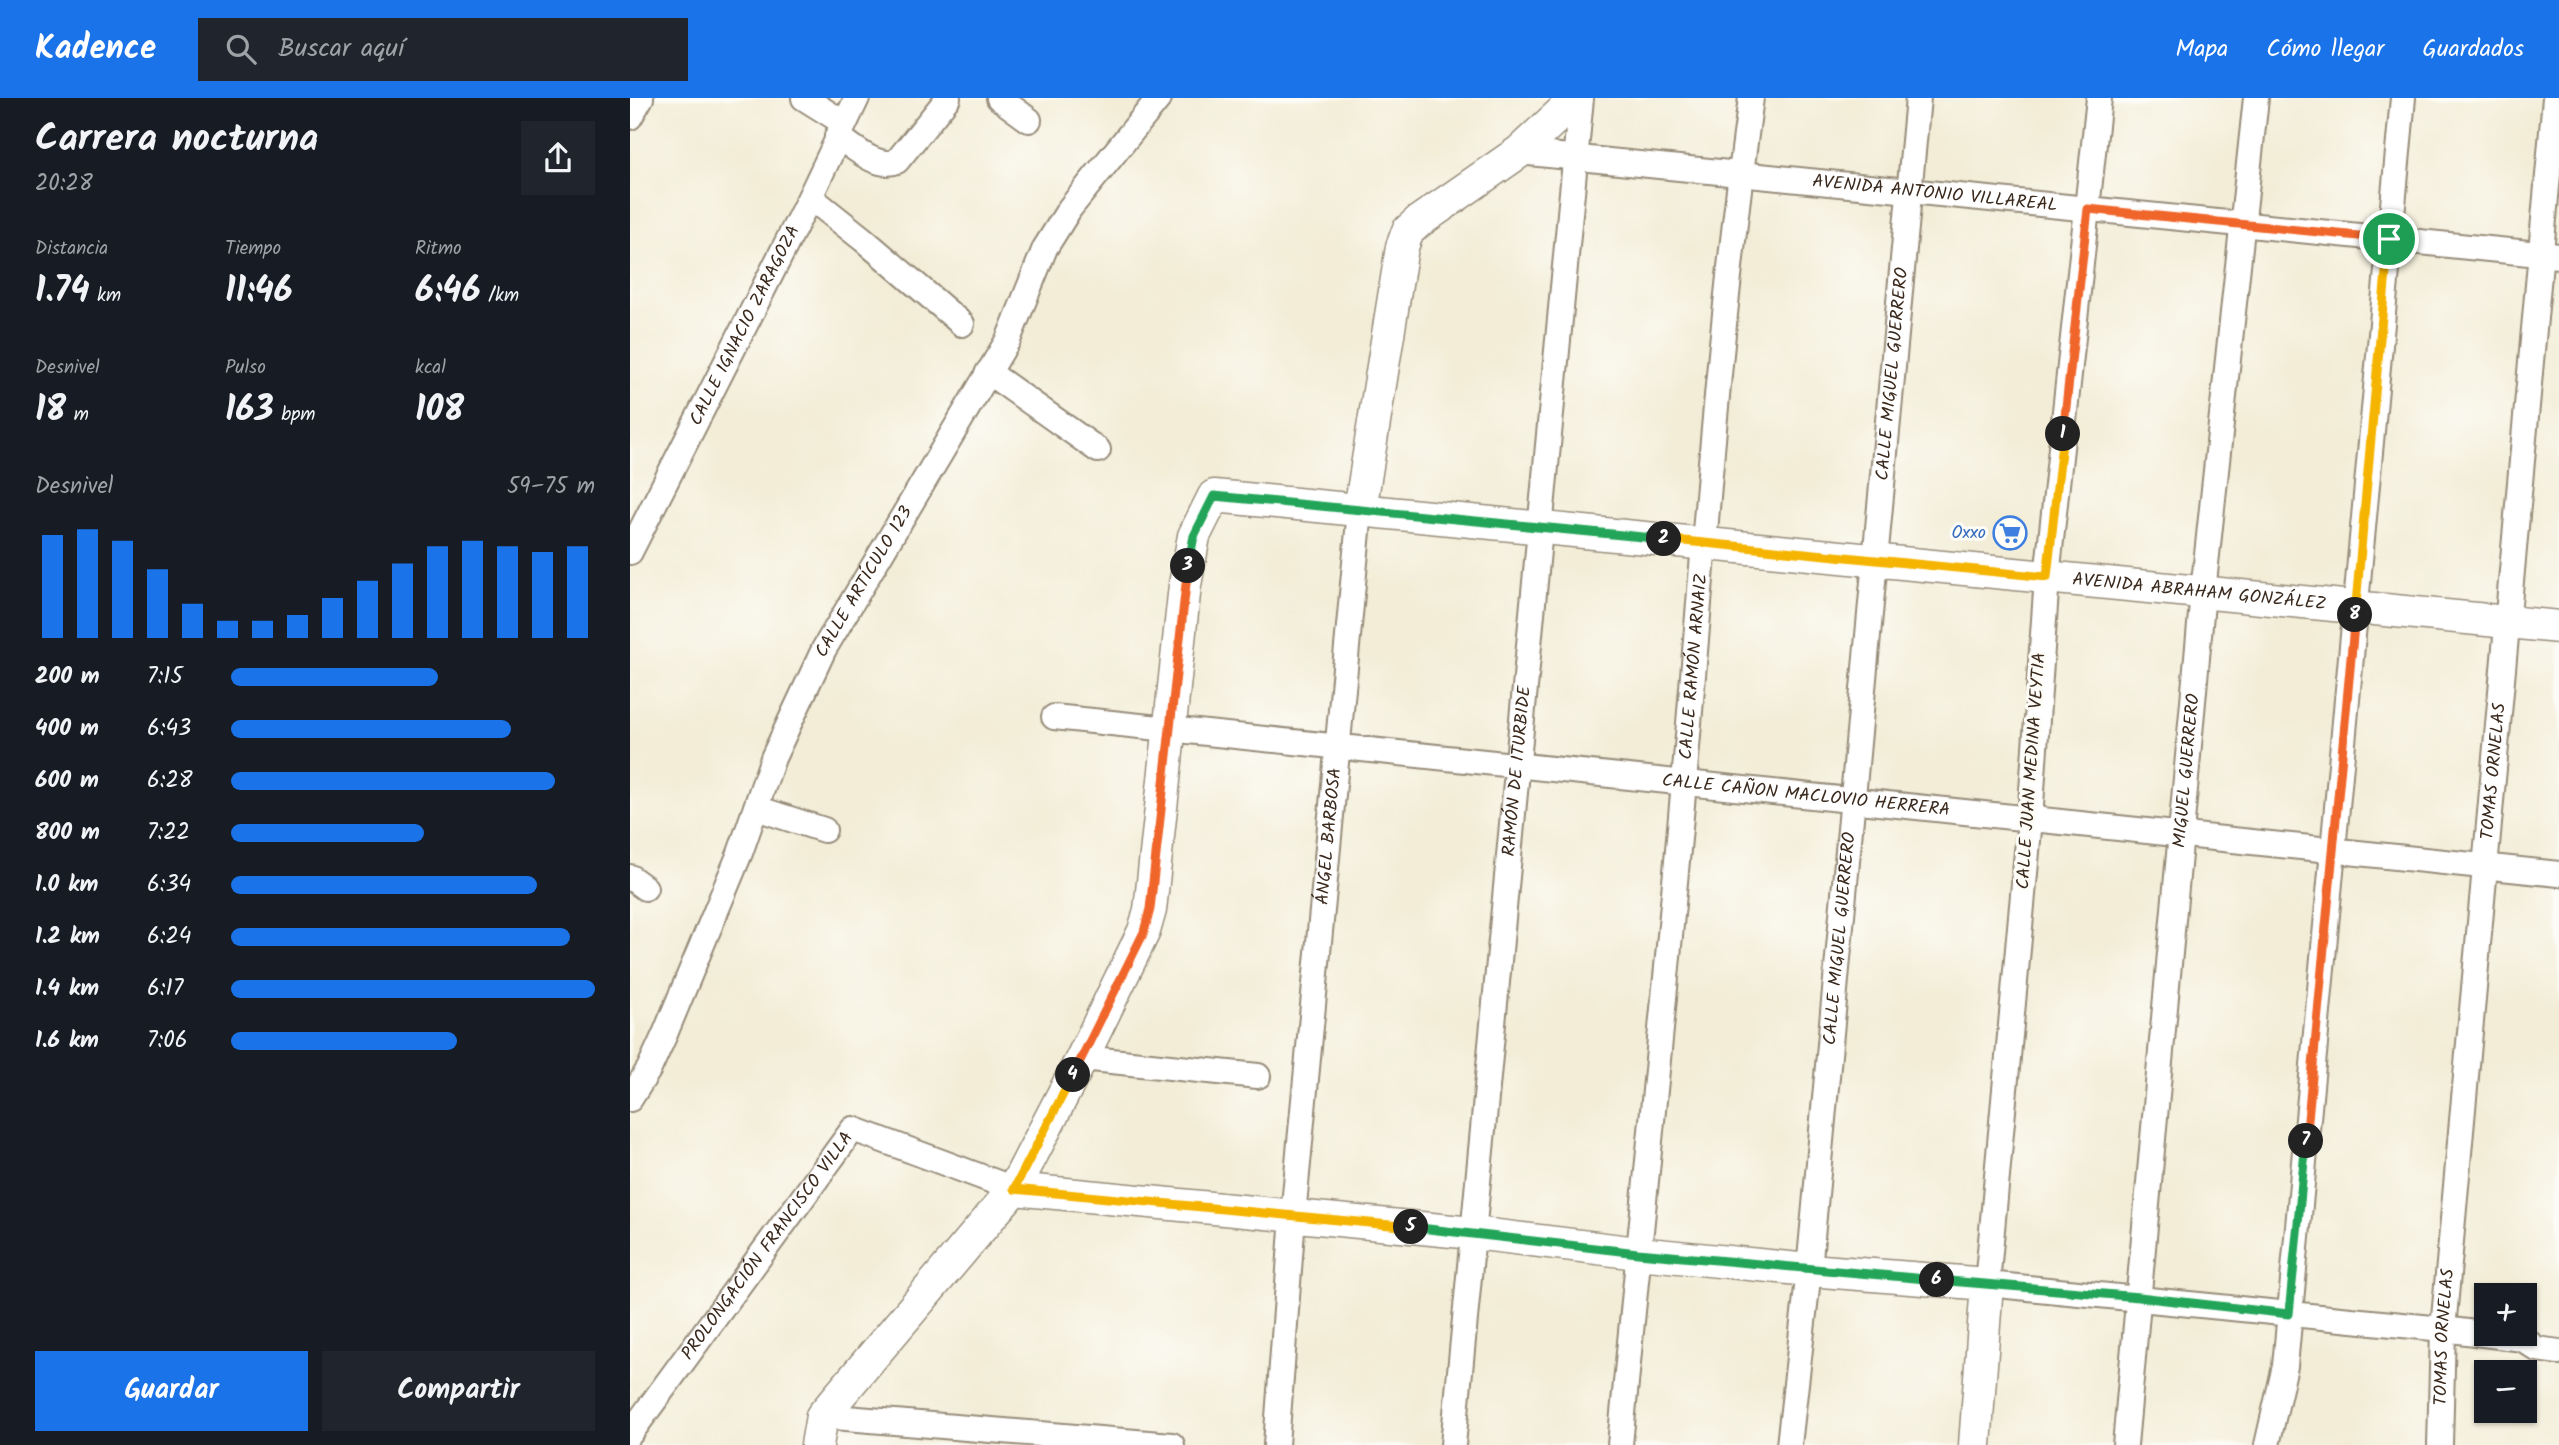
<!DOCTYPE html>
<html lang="es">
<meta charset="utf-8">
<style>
body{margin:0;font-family:Kalam,sans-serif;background:#20242c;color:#f1f3f6;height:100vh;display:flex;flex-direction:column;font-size:26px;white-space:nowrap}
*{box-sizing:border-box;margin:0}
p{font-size:23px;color:#9ea1a6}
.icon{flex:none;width:38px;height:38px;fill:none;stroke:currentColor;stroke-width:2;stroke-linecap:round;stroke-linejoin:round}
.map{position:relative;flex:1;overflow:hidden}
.drawer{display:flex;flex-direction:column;background:#171b24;width:630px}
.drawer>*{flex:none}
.fabs{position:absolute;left:1844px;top:1185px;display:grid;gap:14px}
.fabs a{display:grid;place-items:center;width:63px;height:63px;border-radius:0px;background:#171b24;box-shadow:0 2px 5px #0004;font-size:35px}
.pin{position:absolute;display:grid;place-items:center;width:60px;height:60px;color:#fff;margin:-30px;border:4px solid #fff;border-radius:50%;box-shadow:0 2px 7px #0007}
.km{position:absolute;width:35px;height:35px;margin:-18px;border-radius:50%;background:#222;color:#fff;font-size:19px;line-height:35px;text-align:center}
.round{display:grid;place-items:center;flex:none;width:74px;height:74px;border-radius:0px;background:#20242c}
.headline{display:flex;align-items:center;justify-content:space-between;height:119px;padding:0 35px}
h1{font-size:38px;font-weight:700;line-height:52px}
.stats{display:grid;grid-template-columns:repeat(3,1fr);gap:10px;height:119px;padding:7px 35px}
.stats div{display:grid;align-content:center}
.stats b{font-size:35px;font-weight:700}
.stats small{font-size:19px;font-weight:400}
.stats p{font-size:19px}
.chart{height:196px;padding:14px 35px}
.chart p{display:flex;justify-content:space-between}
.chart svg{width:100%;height:126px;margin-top:7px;stroke:#1a73e8;stroke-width:6}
.primary-button{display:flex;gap:14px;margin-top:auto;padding:14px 35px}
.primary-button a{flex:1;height:80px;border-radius:0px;background:#1a73e8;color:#fff;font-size:28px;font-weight:700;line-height:80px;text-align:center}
.primary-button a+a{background:#20242c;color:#f1f3f6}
ul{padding:0 35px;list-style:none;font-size:23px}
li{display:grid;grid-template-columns:112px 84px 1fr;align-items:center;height:52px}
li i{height:18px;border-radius:9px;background:#1a73e8}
header{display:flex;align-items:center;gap:42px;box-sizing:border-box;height:98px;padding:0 35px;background:#1a73e8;color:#fff}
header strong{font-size:33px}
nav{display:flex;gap:38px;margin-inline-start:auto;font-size:24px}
.search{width:490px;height:63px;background:#20242c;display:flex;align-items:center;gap:18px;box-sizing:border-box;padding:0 24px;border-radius:0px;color:#9ea1a6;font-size:26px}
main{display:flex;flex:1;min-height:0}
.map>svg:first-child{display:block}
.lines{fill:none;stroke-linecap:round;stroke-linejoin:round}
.minor-casing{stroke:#978c7a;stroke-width:28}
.major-casing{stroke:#978c7a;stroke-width:35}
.minor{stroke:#fff;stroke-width:24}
.major{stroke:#fff;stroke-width:32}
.split-1-casing{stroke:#fff;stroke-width:14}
.split-2-casing{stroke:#fff;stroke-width:14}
.split-3-casing{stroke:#fff;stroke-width:14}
.split-4-casing{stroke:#fff;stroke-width:14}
.split-5-casing{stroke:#fff;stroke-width:14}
.split-6-casing{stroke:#fff;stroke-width:14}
.split-7-casing{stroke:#fff;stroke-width:14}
.split-8-casing{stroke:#fff;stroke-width:14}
.split-9-casing{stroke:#fff;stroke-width:14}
.split-1{stroke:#f0652b;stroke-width:9}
.split-2{stroke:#f5b400;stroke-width:9}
.split-3{stroke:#22a559;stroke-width:9}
.split-4{stroke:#f0652b;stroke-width:9}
.split-5{stroke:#f5b400;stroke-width:9}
.split-6{stroke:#22a559;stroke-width:9}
.split-7{stroke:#22a559;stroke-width:9}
.split-8{stroke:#f0652b;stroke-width:9}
.split-9{stroke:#f5b400;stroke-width:9}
.labels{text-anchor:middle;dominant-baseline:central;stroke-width:6;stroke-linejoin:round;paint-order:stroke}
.street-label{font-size:18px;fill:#3b2a1e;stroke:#fdfcf7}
.shop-label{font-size:18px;fill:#366cbe;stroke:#fdfcf7;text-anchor:end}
</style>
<header>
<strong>Kadence</strong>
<div class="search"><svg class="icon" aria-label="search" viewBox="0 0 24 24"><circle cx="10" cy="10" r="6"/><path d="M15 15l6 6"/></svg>Buscar aquí</div>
<nav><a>Mapa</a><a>Cómo llegar</a><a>Guardados</a></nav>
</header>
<main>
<section class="drawer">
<div class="headline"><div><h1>Carrera nocturna</h1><p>20:28</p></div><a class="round"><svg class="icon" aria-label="share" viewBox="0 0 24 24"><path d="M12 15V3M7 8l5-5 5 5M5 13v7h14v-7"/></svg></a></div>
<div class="stats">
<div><p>Distancia</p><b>1.74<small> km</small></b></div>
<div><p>Tiempo</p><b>11:46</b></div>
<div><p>Ritmo</p><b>6:46<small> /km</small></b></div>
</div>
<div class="stats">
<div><p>Desnivel</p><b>18<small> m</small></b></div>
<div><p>Pulso</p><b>163<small> bpm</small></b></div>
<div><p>kcal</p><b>108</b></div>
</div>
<div class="chart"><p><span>Desnivel</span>59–75 m</p>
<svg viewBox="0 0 160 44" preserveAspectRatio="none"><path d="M5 44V8M15 44V6M25 44V10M35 44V20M45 44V32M55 44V38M65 44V38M75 44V36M85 44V30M95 44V24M105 44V18M115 44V12M125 44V10M135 44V12M145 44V14M155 44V12"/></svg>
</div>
<ul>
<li><b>200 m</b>7:15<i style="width:57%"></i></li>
<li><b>400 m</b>6:43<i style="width:77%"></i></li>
<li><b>600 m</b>6:28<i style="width:89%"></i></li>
<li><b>800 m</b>7:22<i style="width:53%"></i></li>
<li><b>1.0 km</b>6:34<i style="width:84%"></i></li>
<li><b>1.2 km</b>6:24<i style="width:93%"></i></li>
<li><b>1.4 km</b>6:17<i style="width:100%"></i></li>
<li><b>1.6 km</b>7:06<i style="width:62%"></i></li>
</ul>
<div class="primary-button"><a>Guardar</a><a>Compartir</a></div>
</section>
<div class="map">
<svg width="1929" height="1347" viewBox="0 0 1929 1347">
<rect width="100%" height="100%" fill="#fdfcf7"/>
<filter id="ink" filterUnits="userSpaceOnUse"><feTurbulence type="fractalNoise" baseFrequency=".0143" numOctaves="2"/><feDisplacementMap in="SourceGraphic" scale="14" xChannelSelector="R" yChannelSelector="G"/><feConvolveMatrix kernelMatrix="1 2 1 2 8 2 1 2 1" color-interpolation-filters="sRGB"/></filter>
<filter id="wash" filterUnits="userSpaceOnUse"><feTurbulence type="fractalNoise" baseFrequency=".00686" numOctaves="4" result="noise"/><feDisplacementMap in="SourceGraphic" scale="28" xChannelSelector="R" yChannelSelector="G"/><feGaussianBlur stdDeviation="1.57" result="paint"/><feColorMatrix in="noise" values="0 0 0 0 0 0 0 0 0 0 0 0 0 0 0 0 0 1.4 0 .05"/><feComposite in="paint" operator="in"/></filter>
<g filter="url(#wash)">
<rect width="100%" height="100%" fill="#f3edd7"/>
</g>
<g filter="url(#ink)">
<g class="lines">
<defs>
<g id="minor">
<path d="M174,0L214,25"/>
<path d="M369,0L399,22"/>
<path d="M1469,0L1417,479L1400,721L1357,1186L1813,1231L1893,1241L1907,1251L1929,1254"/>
<path d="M0,19L11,0"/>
<path d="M207,38C224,49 247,72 267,63L318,0"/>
<path id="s1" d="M889,54L1929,158"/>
<path d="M180,99L234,142L332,226"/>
<path d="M358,274L468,352"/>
<path id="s2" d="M0,454L180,99L227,0"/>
<path id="s3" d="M424,619L1929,776"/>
<path d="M126,710L194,732"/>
<path d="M0,779L15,790"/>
<path d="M452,960L628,978"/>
<path id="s4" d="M0,1001L19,971L35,936L110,755L143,660L194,551L378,242L415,150L440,110L529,0"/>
<path d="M192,1318L542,1347"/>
<path id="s5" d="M0,1336L223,1031L384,1091"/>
<path id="s6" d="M646,1347L663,1118L730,412"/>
<path id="s7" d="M823,1347L951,0"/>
<path id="s8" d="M990,1347C1011,1126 1035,905 1054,684C1074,455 1089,227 1121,0"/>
<path id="s9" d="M1159,1347L1179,1172L1288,0"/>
<path id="s10" d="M1495,1347L1573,494L1626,0"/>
<path d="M1637,1347L1655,1268L1773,0"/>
<path id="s11" d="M1810,1347L1813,1231L1925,0"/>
</g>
<g id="major">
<path d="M730,412L772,149L778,133L788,124L889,54L947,0"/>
<path d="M384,1091L843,1135L1008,1155L1179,1172L1357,1186L1345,1347"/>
<path id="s12" d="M187,1347L192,1318L384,1091L452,960L514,833L520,812L555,487L564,438L584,398L1929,529"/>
</g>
</defs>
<use href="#minor" class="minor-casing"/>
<use href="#major" class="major-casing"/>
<use href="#minor" class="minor"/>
<use href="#major" class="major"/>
</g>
</g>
<g class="lines" filter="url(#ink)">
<defs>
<path id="split-1" d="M1433,336L1458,111L1759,141"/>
<path id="split-2" d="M1034,441L1417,479L1433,336"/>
<path id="split-3" d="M558,468L564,438L584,398L1034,441"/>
<path id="split-4" d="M443,977L514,834L520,811L558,468"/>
<path id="split-5" d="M443,977L384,1091L781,1129"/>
<path id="split-6" d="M781,1129L1008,1155L1307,1182"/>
<path id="split-7" d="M1307,1182L1509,1199L1659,1216L1676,1043"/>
<path id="split-8" d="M1676,1043L1725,517"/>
<path id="split-9" d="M1725,517L1759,141"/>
</defs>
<use href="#split-1" class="split-1-casing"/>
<use href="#split-2" class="split-2-casing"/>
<use href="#split-3" class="split-3-casing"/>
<use href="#split-4" class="split-4-casing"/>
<use href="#split-5" class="split-5-casing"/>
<use href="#split-6" class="split-6-casing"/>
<use href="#split-7" class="split-7-casing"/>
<use href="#split-8" class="split-8-casing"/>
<use href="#split-9" class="split-9-casing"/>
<use href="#split-1" class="split-1"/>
<use href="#split-2" class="split-2"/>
<use href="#split-3" class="split-3"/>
<use href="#split-4" class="split-4"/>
<use href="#split-5" class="split-5"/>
<use href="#split-6" class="split-6"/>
<use href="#split-7" class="split-7"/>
<use href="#split-8" class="split-8"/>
<use href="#split-9" class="split-9"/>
</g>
<defs>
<symbol id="supermarket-ring" viewBox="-11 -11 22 22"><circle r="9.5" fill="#fdfcf7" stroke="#3f7fe0" stroke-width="1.5"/><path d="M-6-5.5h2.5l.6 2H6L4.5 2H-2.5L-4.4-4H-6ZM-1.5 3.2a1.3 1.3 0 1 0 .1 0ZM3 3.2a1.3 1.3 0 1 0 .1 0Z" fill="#3f7fe0"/></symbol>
</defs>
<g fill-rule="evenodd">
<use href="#supermarket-ring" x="1361" y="416" width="38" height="38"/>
</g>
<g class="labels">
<g class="street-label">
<text stroke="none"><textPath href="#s1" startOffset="418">AVENIDA ANTONIO VILLAREAL</textPath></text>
<text stroke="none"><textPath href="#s2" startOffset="254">CALLE IGNACIO ZARAGOZA</textPath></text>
<text stroke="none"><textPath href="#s9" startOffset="1076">CALLE MIGUEL GUERRERO</textPath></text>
<text stroke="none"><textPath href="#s4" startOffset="569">CALLE ARTÍCULO 123</textPath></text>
<text stroke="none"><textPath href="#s12" startOffset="2049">AVENIDA ABRAHAM GONZÁLEZ</textPath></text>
<text stroke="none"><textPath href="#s8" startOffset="782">CALLE RAMÓN ARNAIZ</textPath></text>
<text transform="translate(1402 673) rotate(-86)">CALLE JUAN MEDINA VEYTIA</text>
<text stroke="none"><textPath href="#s10" startOffset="677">MIGUEL GUERRERO</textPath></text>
<text stroke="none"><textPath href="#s11" startOffset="676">TOMAS ORNELAS</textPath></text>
<text stroke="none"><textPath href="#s7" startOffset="677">RAMÓN DE ITURBIDE</textPath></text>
<text stroke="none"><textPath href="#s3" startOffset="756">CALLE CAÑON MACLOVIO HERRERA</textPath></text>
<text stroke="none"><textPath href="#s6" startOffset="611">ÁNGEL BARBOSA</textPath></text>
<text stroke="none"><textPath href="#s9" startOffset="509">CALLE MIGUEL GUERRERO</textPath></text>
<text stroke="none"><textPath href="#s5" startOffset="233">PROLONGACIÓN FRANCISCO VILLA</textPath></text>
<text stroke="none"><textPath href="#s11" startOffset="108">TOMAS ORNELAS</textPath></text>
</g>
<g class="shop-label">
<text x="1356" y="435">Oxxo</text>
</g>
</g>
</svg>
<div class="fabs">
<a>+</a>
<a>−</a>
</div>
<div class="pin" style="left:1759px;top:141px;background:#1e9e55"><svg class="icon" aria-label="arrive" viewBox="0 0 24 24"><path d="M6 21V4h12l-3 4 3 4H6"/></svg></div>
<b class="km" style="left:1433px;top:336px">1</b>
<b class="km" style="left:1034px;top:441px">2</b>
<b class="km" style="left:558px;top:468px">3</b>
<b class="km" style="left:443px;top:977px">4</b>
<b class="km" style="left:781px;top:1129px">5</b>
<b class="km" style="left:1307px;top:1182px">6</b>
<b class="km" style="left:1676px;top:1043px">7</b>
<b class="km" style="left:1725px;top:517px">8</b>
</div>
</main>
